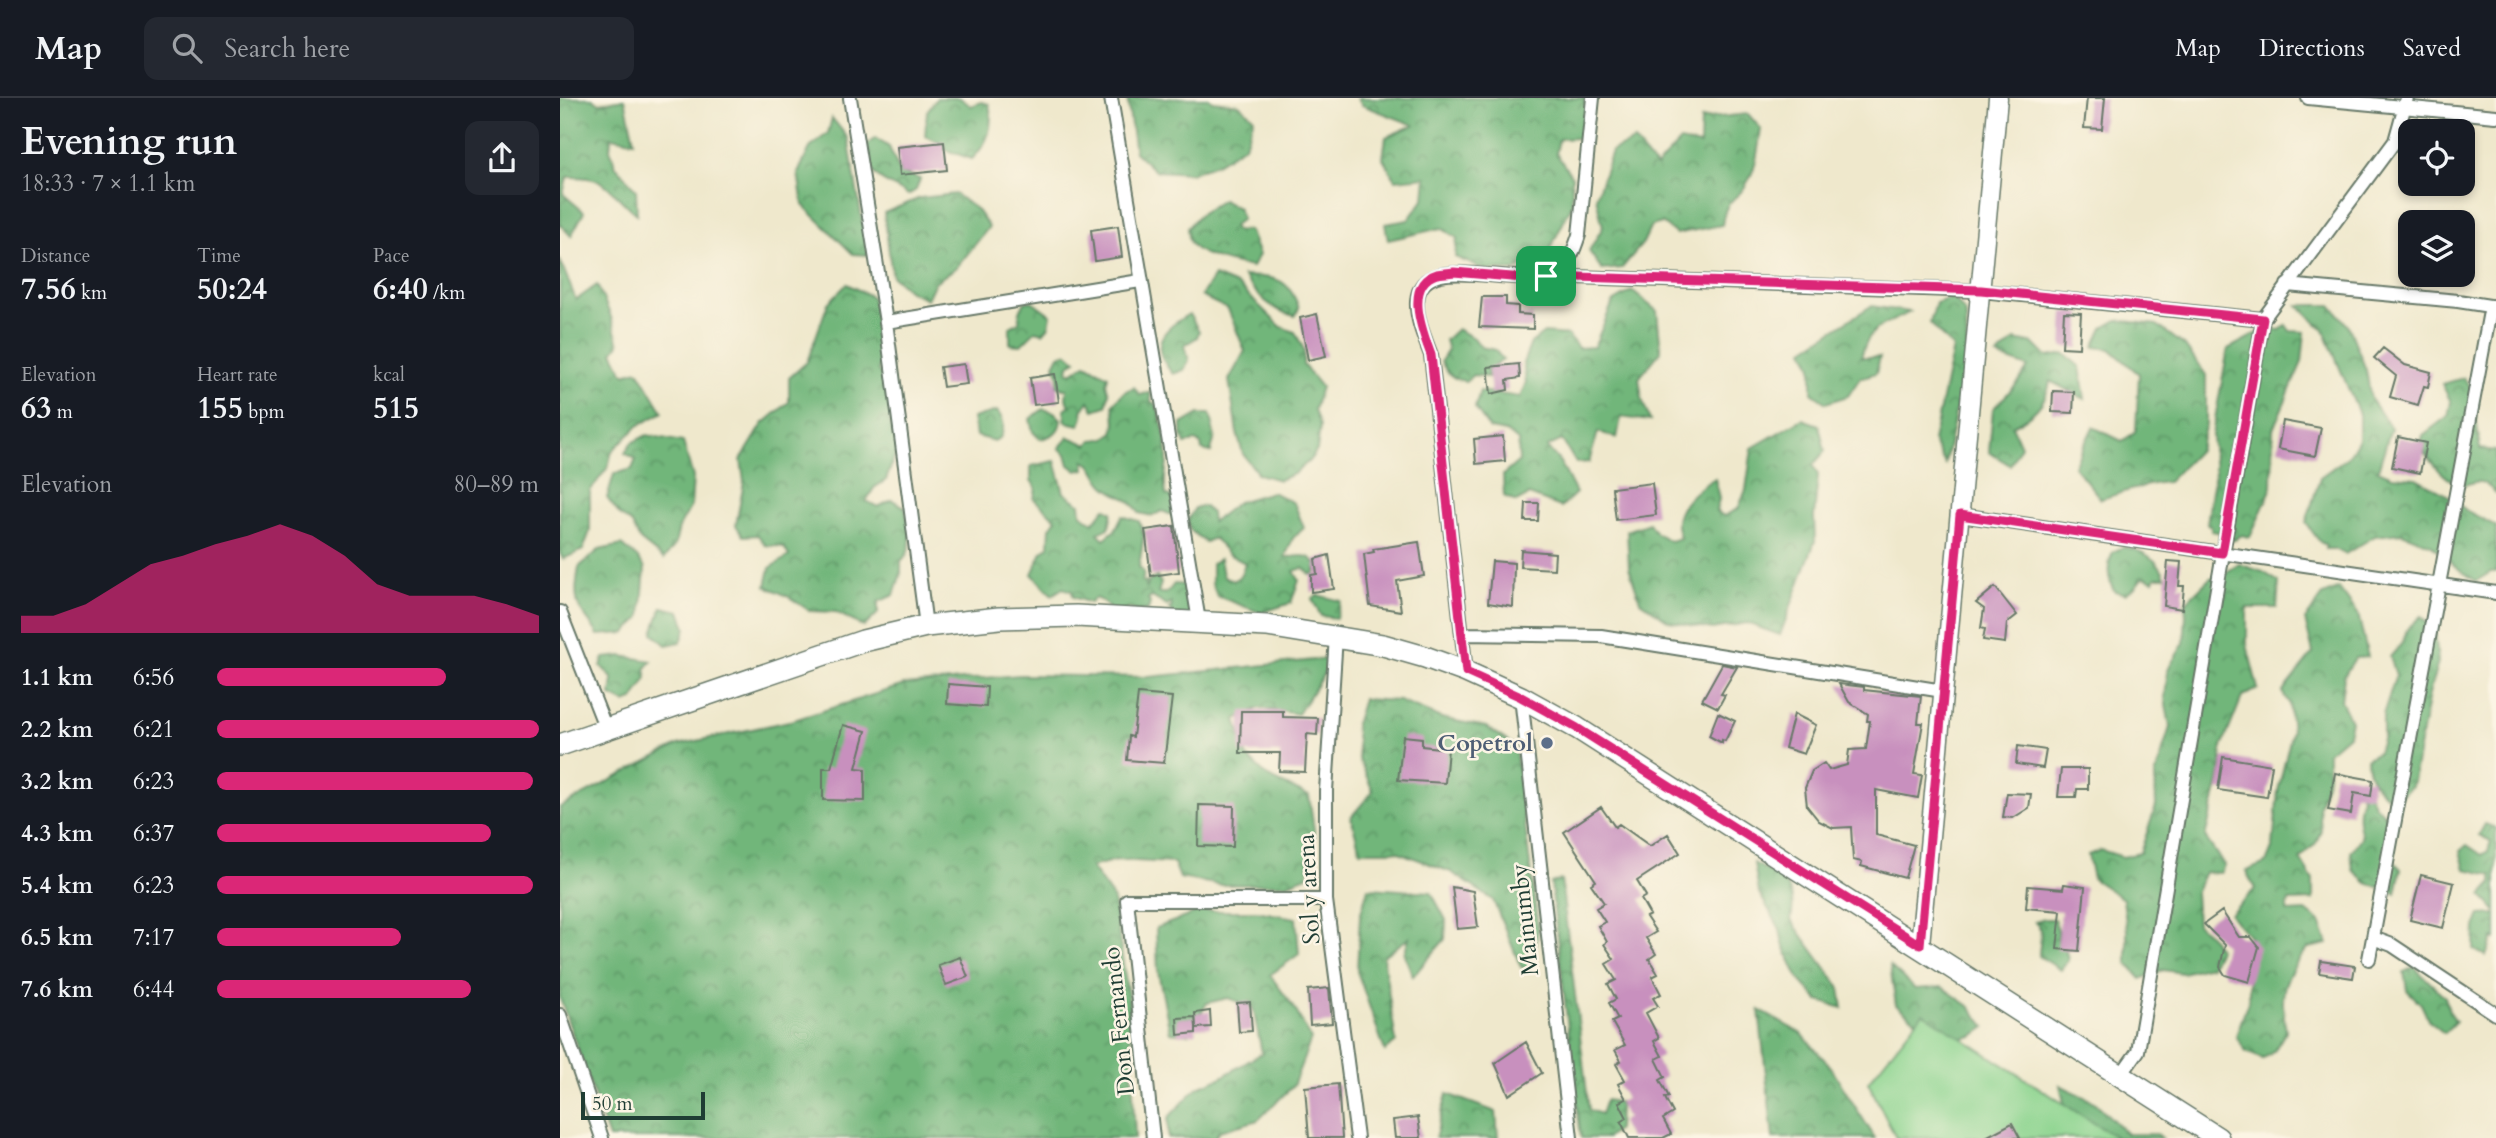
<!DOCTYPE html>
<meta charset="utf-8">
<style>
body{margin:0;font-family:Cardo,serif;background:#242831;color:#f1f3f6;height:100vh;display:flex;flex-direction:column;font-size:26px;white-space:nowrap}
*{box-sizing:border-box;margin:0}
p{font-size:23px;color:#9ea1a6}
.icon{flex:none;width:38px;height:38px;fill:none;stroke:currentColor;stroke-width:2;stroke-linecap:round;stroke-linejoin:round}
.map{position:relative;flex:1;overflow:hidden}
.details{display:flex;flex-direction:column;background:#171b24;width:560px}
.details>*{flex:none}
.buttons{position:absolute;left:1838px;top:21px;display:grid;gap:14px}
.buttons a{display:grid;place-items:center;width:77px;height:77px;border-radius:14px;background:#171b24;box-shadow:0 4px 10px #0003;font-size:35px}
.scale{position:absolute;left:21px;bottom:18px;width:124px;box-sizing:border-box;padding-left:7px;border:4px solid #1f3d34;border-top:0;font-size:19px;line-height:24px;white-space:nowrap;color:#1f3d34;-webkit-text-stroke:5px #fcf5e5;paint-order:stroke}
.pin{position:absolute;display:grid;place-items:center;width:60px;height:60px;color:#fff;margin:-30px;border-radius:14px;box-shadow:0 4px 10px #0006}
.round{display:grid;place-items:center;flex:none;width:74px;height:74px;border-radius:14px;background:#242831}
.overview{display:flex;align-items:center;justify-content:space-between;height:119px;padding:0 21px}
h1{font-size:38px;font-weight:600;line-height:52px}
.metrics{display:grid;grid-template-columns:repeat(3,1fr);gap:10px;height:119px;padding:7px 21px}
.metrics div{display:grid;align-content:center}
.metrics b{font-size:30px;font-weight:600}
.metrics small{font-size:19px;font-weight:400}
.metrics p{font-size:19px}
.chart{height:196px;padding:14px 21px}
.chart p{display:flex;justify-content:space-between}
.chart svg{width:100%;height:126px;margin-top:7px;fill:#db2777;opacity:.7}
ul{padding:0 21px;list-style:none;font-size:23px}
li{display:grid;grid-template-columns:112px 84px 1fr;align-items:center;height:52px}
li i{height:18px;border-radius:9px;background:#db2777}
header{display:flex;align-items:center;gap:42px;box-sizing:border-box;height:98px;padding:0 35px;background:#171b24;border-bottom:2px solid #363941}
header strong{font-size:33px}
nav{display:flex;gap:38px;margin-inline-start:auto;font-size:24px}
.search{width:490px;height:63px;background:#242831;display:flex;align-items:center;gap:18px;box-sizing:border-box;padding:0 24px;border-radius:14px;color:#9ea1a6;font-size:26px}
main{display:flex;flex:1;min-height:0}
.map>svg:first-child{display:block}
.forest{fill:url(#forest-crowns);stroke:#487a57;stroke-width:2}
.park{fill:#8cd48f;stroke:#568862;stroke-width:2}
.building{fill:#c890be}
.lines{fill:none;stroke-linecap:round;stroke-linejoin:round}
.street-casing{stroke:#687969;stroke-width:16}
.secondary-casing{stroke:#687969;stroke-width:21}
.primary-casing{stroke:#687969;stroke-width:24}
.street{stroke:#fff;stroke-width:12}
.secondary{stroke:#fff;stroke-width:18}
.primary{stroke:#fff;stroke-width:21}
.route-casing{stroke:#fff;stroke-width:14}
.route{stroke:#db2777;stroke-width:9}
.service-dot{fill:#5c6f8a;stroke:#fcf5e5;stroke-width:2.5}
.labels{text-anchor:middle;dominant-baseline:central;stroke-width:5;stroke-linejoin:round;paint-order:stroke}
.service-label{font-size:24px;font-weight:bold;fill:#4e5e75;stroke:#fcf5e5;text-anchor:end}
.street-label{font-size:24px;fill:#1f3d34;stroke:#fcf5e5}
</style>
<header>
<strong>Map</strong>
<div class="search"><svg class="icon" aria-label="search" viewBox="0 0 24 24"><circle cx="10" cy="10" r="6"/><path d="M15 15l6 6"/></svg>Search here</div>
<nav><a>Map</a><a>Directions</a><a>Saved</a></nav>
</header>
<main>
<section class="details">
<div class="overview"><div><h1>Evening run</h1><p>18:33 · 7 × 1.1 km</p></div><a class="round"><svg class="icon" aria-label="share" viewBox="0 0 24 24"><path d="M12 15V3M7 8l5-5 5 5M5 13v7h14v-7"/></svg></a></div>
<div class="metrics">
<div><p>Distance</p><b>7.56<small> km</small></b></div>
<div><p>Time</p><b>50:24</b></div>
<div><p>Pace</p><b>6:40<small> /km</small></b></div>
</div>
<div class="metrics">
<div><p>Elevation</p><b>63<small> m</small></b></div>
<div><p>Heart rate</p><b>155<small> bpm</small></b></div>
<div><p>kcal</p><b>515</b></div>
</div>
<div class="chart"><p><span>Elevation</span>80–89 m</p>
<svg viewBox="0 0 160 44" preserveAspectRatio="none"><path d="M0 44V38L10 38L20 34L30 27L40 20L50 17L60 13L70 10L80 6L90 10L100 17L110 27L120 31L130 31L140 31L150 34L160 38V44z"/></svg>
</div>
<ul>
<li><b>1.1 km</b>6:56<i style="width:71%"></i></li>
<li><b>2.2 km</b>6:21<i style="width:100%"></i></li>
<li><b>3.2 km</b>6:23<i style="width:98%"></i></li>
<li><b>4.3 km</b>6:37<i style="width:85%"></i></li>
<li><b>5.4 km</b>6:23<i style="width:98%"></i></li>
<li><b>6.5 km</b>7:17<i style="width:57%"></i></li>
<li><b>7.6 km</b>6:44<i style="width:79%"></i></li>
</ul>
</section>
<div class="map">
<svg width="1936" height="1040" viewBox="0 0 1936 1040">
<defs>
<pattern id="forest-crowns" width="20" height="18" patternUnits="userSpaceOnUse" patternTransform="scale(1.75)"><rect width="20" height="18" fill="#71b67a"/><path d="M2 6a3 3 0 1 1 6 0M12 15a3 3 0 1 1 6 0" fill="none" stroke="#5c9565"/></pattern>
</defs>
<rect width="100%" height="100%" fill="#fcf5e5"/>
<filter id="ink" filterUnits="userSpaceOnUse"><feTurbulence type="fractalNoise" baseFrequency=".0143" numOctaves="2"/><feDisplacementMap in="SourceGraphic" scale="14" xChannelSelector="R" yChannelSelector="G"/><feConvolveMatrix kernelMatrix="1 2 1 2 8 2 1 2 1" color-interpolation-filters="sRGB"/></filter>
<filter id="wash" filterUnits="userSpaceOnUse"><feTurbulence type="fractalNoise" baseFrequency=".00686" numOctaves="4" result="noise"/><feDisplacementMap in="SourceGraphic" scale="28" xChannelSelector="R" yChannelSelector="G"/><feGaussianBlur stdDeviation="1.57" result="paint"/><feColorMatrix in="noise" values="0 0 0 0 0 0 0 0 0 0 0 0 0 0 0 0 0 1.4 0 .05"/><feComposite in="paint" operator="in"/></filter>
<g filter="url(#wash)">
<rect width="100%" height="100%" fill="#efe8cc"/>
<path class="forest" d="M0,0H32L40,5L65,1L74,43L51,39L50,51L55,67L76,92L77,116C45,92 53,78 7,79L3,96L24,114L11,138L0,126Z
M377,0H400L411,8L422,4L429,6C434,29 428,45 412,61L383,51L379,44L365,38L367,13Z
M567,0H649L652,3L679,6L694,20L685,47L658,65L632,75L595,73L575,54Z
M797,0H1026L1024,3L1032,12L1019,40L999,41L996,55L1012,79V107L990,151L955,172H926L895,159L897,140L881,130L828,142L825,126L848,122L864,101L866,79L835,82L823,60L826,39L854,27L802,7Z
M1188,16L1201,31C1198,49 1197,69 1187,85C1175,107 1167,95 1162,127L1116,136L1102,125L1091,128L1083,145L1062,170L1042,172L1029,153L1043,129L1036,99L1052,53L1074,43L1096,69L1120,43L1140,47L1141,21Z
M272,20L288,40L308,157L293,156L243,107L238,75L250,50L268,35Z
M315,40L329,49L340,74L360,81L356,92L348,97C338,89 317,84 311,70C309,64 310,55 307,47Z
M395,96L416,111L429,129L397,169L375,184L367,201L349,193L332,178L324,115L360,100Z
M662,102L678,110L682,121L673,128L676,133L689,132L699,157L692,169C679,167 639,158 632,147C628,143 628,136 627,130L640,116Z
M0,162L16,202L37,187L50,216L59,246L53,254L64,276L78,272L103,314L79,327L52,353L48,369L30,393V433L23,452L3,461L0,455Z
M654,178L679,188L721,229L735,234L744,252L743,267L761,289L754,312L760,329L757,352L749,363L734,376L719,382L698,376L683,356L677,335L669,282L685,253L668,211L641,198Z
M683,178C715,180 727,177 739,210L735,218C712,213 697,197 683,178Z
M287,186L312,199L322,256L318,272L330,292L332,312L330,328L338,349L326,382L314,390L306,403L318,409L332,402L345,409C348,427 357,449 341,463V475L334,497L318,504V515L304,529L276,514L250,513L229,499L206,488L210,470L229,458L224,449L205,447L198,437L183,438L176,427L184,384L181,362L203,326L229,304V280L247,264L268,205Z
M1072,193L1097,213L1101,253L1079,280L1082,301L1090,323L1061,319L1057,340L1038,334L1029,364L1016,365L1002,342L987,349L1000,364L1016,395L1001,409L969,397L956,404L944,398L943,377L959,363L958,343L946,334L930,331L915,310L920,293L960,299L966,284L963,265L971,245L984,235L1008,237L1018,250L1034,249L1053,204Z
M1393,199L1406,216L1407,258L1385,366L1373,343L1393,250L1370,225L1376,205Z
M472,203L491,217L489,228L483,235L475,233L461,247L450,246V229L459,224L460,213L465,204Z
M1738,207H1771L1789,229L1806,272L1811,301L1831,330L1818,372L1832,378L1856,380L1887,397L1907,413L1936,428V474H1931L1916,483L1896,469L1872,447L1842,435L1815,438L1785,456L1775,451H1765L1766,447L1760,444L1746,425L1760,379L1789,358L1799,341V316L1764,232Z
M1311,208L1350,214C1324,229 1310,225 1301,259H1320L1316,275L1300,280L1288,298L1266,305L1252,295V268L1244,251Z
M629,216L639,233L637,239L624,248L629,262L624,272L613,276C588,248 601,232 629,216Z
M1557,222L1597,227L1625,248L1646,277V325L1639,352L1608,384C1586,385 1563,395 1541,401L1514,368L1533,329L1562,343L1574,335L1576,331L1579,276L1550,251L1534,249L1543,230Z
M1726,227L1730,233L1745,234L1742,264L1713,331L1712,389L1690,439L1682,437L1671,443L1658,434L1651,433V429L1647,426L1655,374L1652,337L1668,251L1707,230L1720,232Z
M897,231L914,240L921,249L935,252L943,262L927,272L928,279L913,277L906,283C892,282 887,275 881,263L888,252L885,242Z
M1455,242L1474,246L1487,259L1505,256L1520,269L1525,301L1490,283C1486,307 1472,318 1452,328L1461,348L1450,367L1429,354L1433,311L1458,285L1468,269L1437,258Z
M508,255L516,262L509,267L508,274H513L526,266L548,278L546,286L549,295L546,308L534,312L529,303L522,313L523,319L520,327L506,324L504,312L510,307L506,301L507,291H502L497,287L499,278L494,267L499,257Z
M1904,280L1913,293L1920,351L1936,353V395C1912,372 1914,392 1896,385C1882,379 1870,361 1860,349L1863,337L1888,318L1891,304L1882,286Z
M574,289L580,297L590,294L591,304L596,306C602,323 608,344 607,363C606,377 603,382 606,397L611,398L614,405L612,417L602,413L592,418L579,415C568,396 558,400 545,388C536,380 536,367 524,363L525,371L517,373L509,367L506,356L499,350L509,339L528,347L532,342C560,341 556,327 553,306L564,294Z
M483,311L494,314L501,321C500,335 492,338 480,341L473,334L470,321Z
M437,313C445,323 445,328 440,340L434,343L416,338L413,320Z
M639,316H650L653,327L652,331C658,342 652,343 651,354L642,352L641,346L635,343L625,346L622,337V326Z
M1242,321L1259,327L1265,353L1253,367L1258,377L1254,419L1255,443L1220,537L1187,525L1152,531L1109,523L1080,503L1069,469L1067,433L1089,425L1096,435L1110,443L1120,440C1119,435 1116,428 1117,423C1120,404 1140,389 1155,380L1159,401L1156,413L1164,418L1178,411L1186,392L1192,350Z
M87,337L123,344L133,379L131,408L119,429L115,447L104,461L80,442L72,426L60,417L47,400L54,376L72,371L76,361L65,355L71,345Z
M495,363L504,395L520,406L521,416L533,425L545,410L552,414L549,430L538,435L544,441L555,432L562,418L579,423L584,436L579,469L584,475L582,484H586L585,489L587,490L589,483L597,479L601,485L598,495H607L614,486L628,487L641,516L617,519L609,511L612,509L611,505L607,508L592,499L588,501L590,505L588,512L578,513L567,510L565,516L550,512L544,504L535,500L530,505L513,499L512,493L503,490L492,497L472,476L482,454L489,448L490,430L496,421L474,401L476,390L471,382V368Z
M712,394L734,405L744,430L733,440L725,459C738,460 747,453 756,466L754,479L743,470L734,473L739,482L731,505L701,515L657,498L652,485V466L660,461L663,478L674,483L681,477L685,465L668,456L654,440L645,444L630,432L627,423L635,410L644,408L651,415L652,424L678,404Z
M62,447L77,459L85,470L81,519L66,535L38,537C33,527 22,516 19,509C14,496 17,482 19,469L39,452Z
M1563,449C1580,451 1600,461 1605,479H1596L1593,483L1583,479L1574,490L1565,496L1554,493C1547,478 1547,468 1553,454Z
M1679,466L1703,474L1719,484L1717,510H1687V547L1698,591L1682,599L1662,649L1660,679L1645,739L1664,767L1661,775L1645,774L1635,795L1637,826L1649,836L1659,851L1651,868L1622,875L1603,872L1581,881L1567,865V832L1563,801L1533,781L1528,757L1541,752L1563,759L1580,755L1596,708L1595,678L1610,629L1605,600L1608,571L1624,545L1626,518L1625,505L1650,480L1665,475Z
M1779,490L1798,516L1808,559L1795,560L1784,578L1781,603L1791,623L1788,637L1768,654V678L1759,708L1761,732L1756,745L1740,761L1753,782V802L1729,803L1727,814L1746,813L1760,824L1768,846L1748,850C1722,882 1719,893 1726,933L1714,953L1703,961L1686,954L1676,938L1689,901V879L1696,848C1689,834 1677,829 1670,816L1695,791L1686,773L1706,765L1713,748L1718,693L1732,633L1729,605L1722,594L1753,555L1745,522L1763,497Z
M757,497L781,503L776,520L761,518L752,501Z
M102,509L120,513L126,530L121,544L106,547L93,535Z
M1861,518L1875,535L1878,564L1869,596L1852,688L1834,703C1817,692 1807,680 1807,660L1818,654L1823,637V617L1836,577L1830,559L1843,544L1847,531Z
M62,558L92,563L85,571L87,580L73,602L65,605L51,598L53,581L41,568L44,560Z
M774,560L738,616L699,610L676,621L686,658L708,679L749,698L755,738L747,778L726,786L661,787L620,780L614,765L556,762L531,769L553,800L569,904L575,1040H49L0,900V709L118,647L234,622L344,587L460,577L589,579Z
M803,601L839,603L881,620L926,629L955,648L978,830L972,871L961,869L933,802L891,774L836,753H800L791,719L813,693L799,661L795,627Z
M1801,694L1809,695L1814,707L1834,725L1833,763L1841,771L1836,795L1807,785L1793,772L1791,754L1802,738C1798,725 1797,712 1802,700Z
M1925,726L1936,730V814L1922,797L1932,786V777L1905,771L1900,753L1907,747L1922,757L1928,753L1931,743L1919,737Z
M1194,765C1221,780 1238,786 1231,822L1280,890L1283,910L1259,903L1239,881L1223,846L1220,831L1199,795Z
M1001,782L1029,1012L1041,1016L1046,1002L1059,1004L1058,1032L1047,1040H1021L991,785Z
M808,790L871,794L886,822L885,841L853,878L844,856L849,840L823,858L836,944L825,953L797,873L800,818Z
M641,813H696L736,820L739,856L710,877L735,911L751,941L733,988L698,1022L659,1033L655,1040H608V1020L638,989L660,980L702,955L693,909L668,900L647,905L628,936L610,934L598,874L596,830Z
M1936,816V841L1933,840L1926,858L1914,852L1915,829L1920,817Z
M1485,821H1494L1498,832V842L1505,849L1508,862L1501,872L1479,858C1479,846 1485,832 1475,824Z
M1330,868L1355,891L1382,889L1409,908L1426,929L1413,938L1384,944L1336,907Z
M1854,869L1885,899L1889,913L1896,923L1884,935L1869,923L1861,906L1847,892L1844,874Z
M1199,912L1242,936L1269,967L1315,1040H1213Z
M1500,987L1536,1005L1567,1036H1597L1602,1040H1517L1508,1022Z
M887,996L936,1014L938,1040H875Z"/>
<path class="park" d="M1363,915L1557,1040H1336L1308,984Z"/>
<g id="blocks">
<path class="building" d="M1527,0H1545L1542,31L1524,30Z
M384,44L387,72L340,77L337,49Z
M558,128L562,159L535,163L531,132Z
M922,199H946V207L958,208V216L973,217V231L919,229Z
M1504,214L1521,215L1519,250L1502,249Z
M757,216L766,258L748,262L740,220Z
M1823,250L1845,267L1871,274L1868,289L1864,288L1858,307L1830,299L1836,278L1814,260Z
M404,266L407,286L383,289L380,269Z
M959,266L960,280L947,282L948,292L931,296L928,269Z
M495,276L499,304L474,307L470,280Z
M1493,293L1514,294L1513,315L1492,314Z
M1723,323L1761,330L1755,358L1718,351Z
M943,338L945,363L916,366L914,341Z
M1838,339L1866,345L1860,375L1832,369Z
M1092,385L1096,417L1056,422L1052,390Z
M966,405H979L978,423H965Z
M614,428L619,474L591,478L585,432Z
M859,444L864,478L837,483L841,513L810,508L804,456L814,454L813,451Z
M961,452L995,455L994,471L960,469Z
M769,457L774,491L751,494V477L757,476L755,461Z
M932,463L954,465L953,509L928,505Z
M1608,463L1621,464L1619,488H1624L1622,511L1604,508Z
M1435,489L1457,517L1447,525L1445,545L1423,542L1425,531L1421,530L1424,511L1416,505Z
M1162,566L1177,569L1161,596L1165,597L1158,610L1142,602Z
M388,586L427,589L426,609L387,606Z
M1279,586L1304,589V592L1361,598L1358,625H1363L1354,676L1362,677L1358,700L1316,692V737L1354,747L1345,780L1301,768L1302,764L1293,762L1291,729L1273,730L1259,723L1247,708L1245,690L1252,673L1264,665L1269,672L1287,667L1289,652L1306,651L1310,623H1307L1308,616L1289,604Z
M578,596L612,599L604,665L567,662L569,638L573,639Z
M681,613H723V619L758,620L757,637L747,636L745,674L719,673L720,655H680Z
M1158,615L1175,623L1165,643L1162,642V645L1149,638Z
M1234,616L1256,627L1244,656L1225,650Z
M283,627L306,633L296,670L305,671V703L263,702V670H271Z
M843,638L862,640V648L888,651L885,685L838,682Z
M1458,648L1486,652L1483,670L1456,666Z
M1663,659L1712,667L1707,699L1658,692Z
M1501,671H1528V691H1517L1516,699H1498Z
M1775,675L1813,682L1811,698L1794,695L1791,716L1768,712Z
M1447,695L1471,696L1469,710L1453,720L1443,719Z
M639,707L674,708L673,749L638,748Z
M1041,709L1055,729L1059,726L1090,748L1108,736L1120,755L1077,783L1086,798L1081,801L1090,817L1086,819L1096,834L1086,840L1096,856L1089,861L1098,876L1092,879L1101,896L1093,900L1098,908L1086,915L1099,940L1094,943L1102,958L1096,961L1105,979L1100,982L1109,999L1105,1000L1113,1015L1103,1021L1111,1036L1103,1040H1069L1061,1024L1067,1020L1059,1004L1066,1001L1058,986L1065,982L1056,966L1061,963L1055,952L1065,947L1052,924L1058,921L1049,905L1056,901L1048,886L1056,882L1046,866L1054,861L1044,846L1047,844L1038,828L1045,824L1036,810L1044,805L1031,786L1036,783L1004,734Z
M1861,777L1894,785L1883,830L1850,822Z
M1504,786L1525,789L1519,853L1497,851L1501,813L1466,810L1468,788L1503,791Z
M892,789L913,793L918,829L897,831Z
M1662,813L1679,839H1691L1699,849L1689,884L1665,877L1660,869L1665,847L1644,826Z
M400,859L408,879L386,887L378,867Z
M1761,863L1795,868L1793,880L1759,875Z
M769,890L772,925L750,927L748,892Z
M690,904L692,933L679,934L677,905Z
M650,913L651,929L636,930V935L618,937L617,920L635,919L636,929L635,915Z
M966,944L982,975L949,997L935,965Z
M778,986L782,1040H749L745,989Z
M858,1019L861,1040H835L833,1022Z
M1452,1025L1460,1040H1424Z"/>
</g>
</g>
<g filter="url(#ink)">
<use href="#blocks" fill-opacity="0" stroke="#687969" stroke-width="2"/>
<g class="lines">
<defs>
<path id="street" d="M290,0L326,224L366,528
M551,0L639,523
M1748,0L1936,18
M986,178L1421,193L1703,221
M1727,187L1898,203L1936,209
M326,224L580,183
M1400,417L1936,495
M0,514L46,631
M902,536L1041,538L1383,593
M776,538L766,693V802L797,1040
M906,574L871,257C865,241 856,221 857,204C860,146 967,199 1001,170C1011,162 1015,149 1019,137L1033,0
M961,599L1011,1040
M1813,840L1832,847L1936,916
M1809,861L1931,208
M0,917L42,1040
M1561,977L1578,953L1703,221L1835,43L1847,0
M593,1040L567,802H766"/>
<path id="secondary" d="M1360,847L1438,0"/>
<path id="primary" d="M0,647L303,543L366,528L439,520L516,518L707,528L823,547L865,559L906,574L961,599L1017,630L1658,1040"/>
</defs>
<use href="#street" class="street-casing"/>
<use href="#secondary" class="secondary-casing"/>
<use href="#primary" class="primary-casing"/>
<use href="#street" class="street"/>
<use href="#secondary" class="secondary"/>
<use href="#primary" class="primary"/>
</g>
</g>
<g class="lines" filter="url(#ink)">
<defs>
<path id="route" d="M894,174L963,180L986,178L1421,192L1703,221L1662,455L1400,417L1360,847L1017,630L961,599L906,574L871,257C863,235 843,186 877,176C882,175 888,175 894,174Z"/>
</defs>
<use href="#route" class="route-casing"/>
<use href="#route" class="route"/>
</g>
<circle class="service-dot" cx="987" cy="645" r="7"/>
<g class="labels">
<g class="service-label">
<text x="973" y="645">Copetrol</text>
</g>
<g class="street-label">
<text transform="translate(749 791) rotate(-93)">Sol y arena</text>
<text transform="translate(965 822) rotate(-96)">Mainumby</text>
<text transform="translate(559 923) rotate(-96)">Don Fernando</text>
</g>
</g>
</svg>
<div class="buttons">
<a><svg class="icon" aria-label="locate" viewBox="0 0 24 24"><circle cx="12" cy="12" r="6"/><path d="M12 2v4M12 18v4M2 12h4M18 12h4"/></svg></a>
<a><svg class="icon" aria-label="layers" viewBox="0 0 24 24"><path d="M12 4l9 5-9 5-9-5zM3 14l9 5 9-5"/></svg></a>
</div>
<div class="scale">50 m</div>
<div class="pin" style="left:986px;top:178px;background:#1e9e55"><svg class="icon" aria-label="arrive" viewBox="0 0 24 24"><path d="M6 21V4h12l-3 4 3 4H6"/></svg></div>
</div>
</main>
